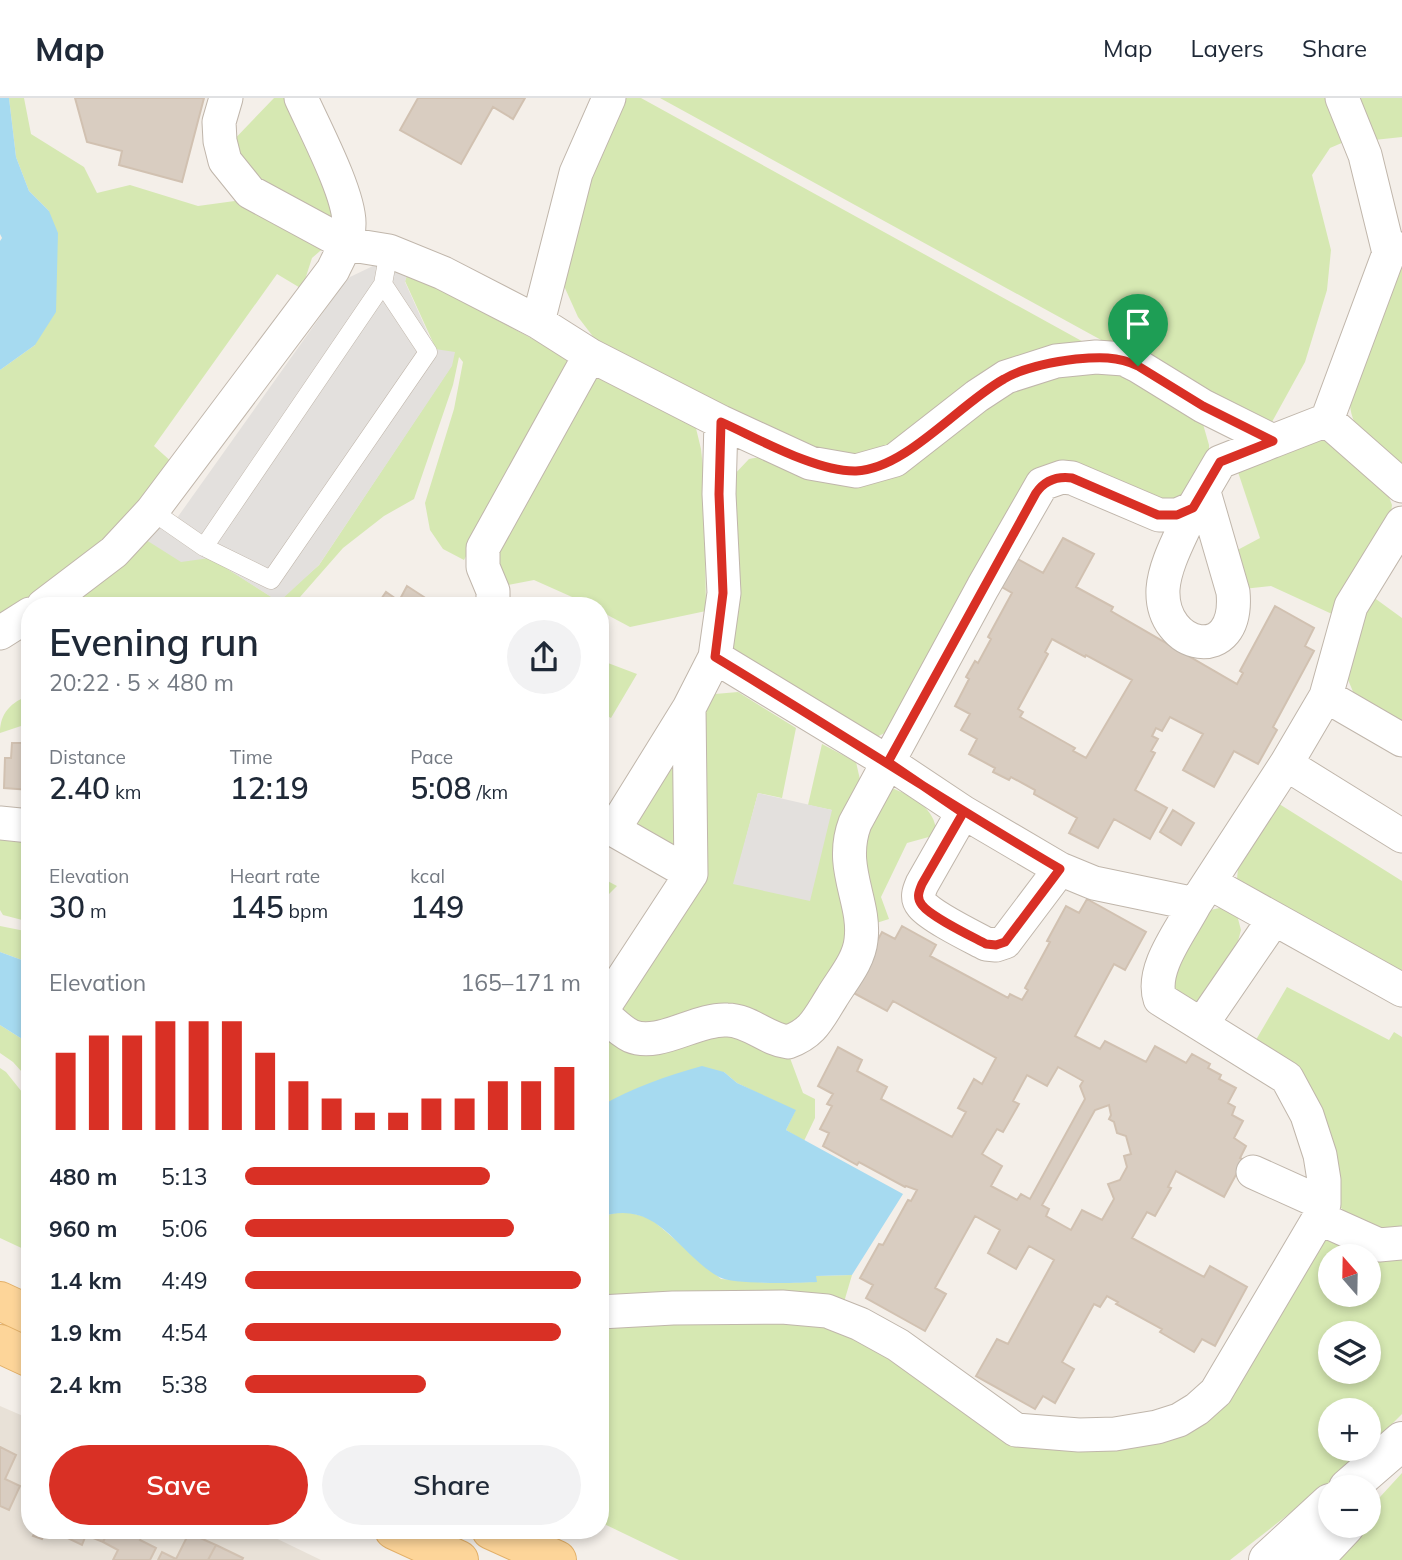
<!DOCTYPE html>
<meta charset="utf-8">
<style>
body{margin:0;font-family:Mulish,sans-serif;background:#f2f2f3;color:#1f2937;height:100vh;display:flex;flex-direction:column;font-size:26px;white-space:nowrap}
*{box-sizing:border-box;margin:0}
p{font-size:23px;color:#747a83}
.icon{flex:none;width:38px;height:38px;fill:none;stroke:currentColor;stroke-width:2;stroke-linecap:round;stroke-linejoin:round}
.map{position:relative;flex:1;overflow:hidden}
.details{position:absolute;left:21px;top:499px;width:588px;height:942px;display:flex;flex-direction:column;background:#fff;border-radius:28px;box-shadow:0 4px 10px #0003}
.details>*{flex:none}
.needle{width:46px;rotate:340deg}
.fabs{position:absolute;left:1318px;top:1146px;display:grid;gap:14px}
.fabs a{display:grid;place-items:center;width:63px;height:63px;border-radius:50%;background:#fff;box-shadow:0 4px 10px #0003;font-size:35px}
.pin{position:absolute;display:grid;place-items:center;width:60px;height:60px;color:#fff;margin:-72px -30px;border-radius:50% 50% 50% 0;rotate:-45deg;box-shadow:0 0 7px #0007}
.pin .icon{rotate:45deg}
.round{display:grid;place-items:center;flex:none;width:74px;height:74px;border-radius:37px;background:#f2f2f3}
.summary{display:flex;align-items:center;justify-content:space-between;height:119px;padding:0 28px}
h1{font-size:38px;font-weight:600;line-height:52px}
.stats{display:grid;grid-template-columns:repeat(3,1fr);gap:10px;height:119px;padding:7px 28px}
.stats div{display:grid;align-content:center}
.stats b{font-size:30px;font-weight:600}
.stats small{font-size:19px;font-weight:400}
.stats p{font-size:19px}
.chart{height:196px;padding:14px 28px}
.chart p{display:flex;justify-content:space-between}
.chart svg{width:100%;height:126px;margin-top:7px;stroke:#d93025;stroke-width:6}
.primary-button{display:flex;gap:14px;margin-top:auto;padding:14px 28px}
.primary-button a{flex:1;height:80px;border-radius:42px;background:#d93025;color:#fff;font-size:28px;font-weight:600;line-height:80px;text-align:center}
.primary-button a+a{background:#f2f2f3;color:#1f2937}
ul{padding:0 28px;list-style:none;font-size:23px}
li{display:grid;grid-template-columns:112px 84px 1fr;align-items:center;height:52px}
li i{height:18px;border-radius:9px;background:#d93025}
header{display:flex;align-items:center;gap:42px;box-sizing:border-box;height:98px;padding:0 35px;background:#fff;border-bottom:2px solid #e0e1e3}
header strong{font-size:33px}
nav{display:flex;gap:38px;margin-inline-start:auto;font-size:24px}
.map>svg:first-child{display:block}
.residential{fill:#e8e1d7}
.green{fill:#d6e8b2;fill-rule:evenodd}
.parking{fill:#e3e0dd}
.water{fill:#a6daf0}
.building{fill:#d9cdc1;stroke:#d1c1b1;stroke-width:2;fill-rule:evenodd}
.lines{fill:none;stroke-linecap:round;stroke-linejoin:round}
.service-casing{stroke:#c0b6ab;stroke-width:19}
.minor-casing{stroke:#c0b6ab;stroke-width:35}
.tertiary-casing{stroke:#c0b6ab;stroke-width:40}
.primary-casing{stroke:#e3b068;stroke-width:40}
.service{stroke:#fff;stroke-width:18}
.minor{stroke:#fff;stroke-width:33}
.tertiary{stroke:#fff;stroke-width:38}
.primary{stroke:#fdd599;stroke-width:38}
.route-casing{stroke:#fff;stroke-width:14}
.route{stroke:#d93025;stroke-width:9}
</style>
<header>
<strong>Map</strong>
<nav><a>Map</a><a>Layers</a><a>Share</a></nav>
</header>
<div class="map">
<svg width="1402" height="1462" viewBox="0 0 1402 1462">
<rect width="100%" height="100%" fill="#f4efe9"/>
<path class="residential" d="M0,1308L30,1321V1432H259L321,1462H0Z"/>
<path class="green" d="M9,0H24L31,36L84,69L97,95L130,87L198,108L242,102L327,147L312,160L302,191L277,176L154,348L174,366L88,461L0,523V272L35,247L49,113L29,93L16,59Z
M274,0H287L336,111L334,122L291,109L226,50Z
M624,0H641L1098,252L880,359H819L598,245L578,219L564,188L582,94Z
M660,0H1332L1344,44L1330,50L1312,77L1331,152L1327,192L1305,264L1267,333Z
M1356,0H1402V39L1374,42Z
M1402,166V373C1380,354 1349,334 1350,303Z
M408,174L570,261L464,462L443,451L430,432L425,405L454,311L463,264L459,259L453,287L414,401L384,418L343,450L293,507L61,508L143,440L209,459L278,503L319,467L452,267L436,251L405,183Z
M1130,272L1201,319L1209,347V368L1172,407L1053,369L898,628L871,642L729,551L731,380L749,361L765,358L797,370L932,346L1032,281Z
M600,273L694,322L701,351L704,379L706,513L630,529L600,513V508L590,507L534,482L502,488L492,468L584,281Z
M1316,343H1332L1384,386L1392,407L1389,429L1332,516L1271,488L1243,491L1230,456L1260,440L1236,368Z
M1369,496L1402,520V627L1354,596L1346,577Z
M600,562L637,576L611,620L600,614Z
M738,594L796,630L782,700L758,695L734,786L832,712L808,707L822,646L856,664L863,695L848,847L796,931L656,930L617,919L700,770L702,610L715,596Z
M30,597V625L0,635C0,615 11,604 30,597Z
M673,649L675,753L632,730Z
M891,690C912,697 938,712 936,737L907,745L881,799L889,821L867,828L856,778L868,708Z
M1276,704L1402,783V881L1237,781L1239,759Z
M0,736L30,738V824L3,817L0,812Z
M600,779L617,788L600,805Z
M1224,809L1237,817L1241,832L1238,843L1200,908L1175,907L1166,876L1206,813Z
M0,828L30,834V865L0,854Z
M1287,889L1389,942L1394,934L1402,939V1128L1393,1131L1369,1128L1349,1120L1331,1097L1322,1044L1250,952Z
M712,926L787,952L803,995L815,1001V1020L804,1043L786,1032L795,1013L737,985L724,974L600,1009V931Z
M0,927L30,946V983L13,964L0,955Z
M0,970L6,974L30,1004V1154L0,1140Z
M623,1113L650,1120L721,1181L769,1185L816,1184V1178L852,1177L844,1204L600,1202V1119Z
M1316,1139L1402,1154V1316L1369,1349L1368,1312H1330V1351H1367L1345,1372L1230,1462H679L600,1424V1225L786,1222L839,1233L917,1271L1022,1346L1200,1324ZM1330,1158H1368V1197H1330ZM1330,1236H1368V1274H1330Z
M1402,1375V1462H1321L1352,1428H1368L1369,1411Z"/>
<path class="parking" d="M375,167L408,174L405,184L435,251L455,254L452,268L319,467L279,504L210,460L181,464L143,440L177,420L342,188L350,179Z
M758,695L832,712L810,803L733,786Z"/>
<path class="water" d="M0,0H9L16,59L29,93L49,113L58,135L56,214L35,247L0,272V143L2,140L0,136Z
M0,854L30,865V946L0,927Z
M702,968L724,974L737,985L796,1012L786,1032L903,1096L852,1177L816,1178L817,1184C798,1185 733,1187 719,1179C676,1155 659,1100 600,1119L601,1008C633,989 667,978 702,968Z"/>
<path class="building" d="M75,0H204L182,84L119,67L122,53L87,44Z
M418,0H525L513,21L493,9L461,66L400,32Z
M1063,440L1094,456L1076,489L1113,509L1111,513L1237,586L1243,575L1240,573L1275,508L1314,530L1305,548L1314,553L1273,629L1277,632L1258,666L1234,653L1214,689L1183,672L1203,636L1170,619L1162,633L1156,630L1152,638L1158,641L1151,653L1155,655L1135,692L1167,710L1150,741L1114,721L1098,750L1069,735L1077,720L1034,696L1035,692L1011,679L1009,682L993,674L995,670L969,656L977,641L961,632L970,616L955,608L969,581L966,579L975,563L978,565L991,541L988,539L1012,495L998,487L1014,459L1043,475ZM1052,541L1085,559L1086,557L1132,582L1086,660L1073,653L1075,650L1020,619L1023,614L1018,611L1048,556L1045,554Z
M407,488L427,501L423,508H371L373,504L377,507L386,494L399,503Z
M27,629H30V692L4,690L5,660H11L12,645H26Z
M1173,712L1194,725L1181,747L1160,734Z
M1087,801L1146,834L1125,872L1114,866L1075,938L1100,951L1105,943L1146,964L1155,948L1186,965L1192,956L1210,966L1208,970L1221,977L1219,981L1236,990L1228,1005L1235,1009L1232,1017L1243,1023L1234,1040L1246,1048L1240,1060L1244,1062L1224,1099L1176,1073L1168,1089L1171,1090L1155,1118L1147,1114L1132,1140L1204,1179L1210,1168L1247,1189L1215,1248L1202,1241L1194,1254L1160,1234L1162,1231L1116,1206L1118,1204L1107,1198L1100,1209L1094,1206L1062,1264L1074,1271L1055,1305L1043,1298L1035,1311L976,1278L997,1241L1008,1246L1054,1162L1029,1148L1016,1171L988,1155L1000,1132L975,1118L935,1190L946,1196L925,1233L866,1200L873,1187L860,1180L879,1146L883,1147L908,1102L911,1103L917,1092L906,1088L905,1089L859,1064L857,1067L823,1048L829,1035L820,1031L832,1008L827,1006L833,996L818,988L838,949L862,962L857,973L887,989L881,1001L952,1039L966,1014L958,1010L974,981L982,986L996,960L893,903L887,913L850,893L882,834L895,841L902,828L936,847L930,858L1008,900L1010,896L1022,902L1028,892L1025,890L1050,844L1047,843L1066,808L1079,815ZM1058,969L1083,983L1080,988L1085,1001L1030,1101L1021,1096L1017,1102L991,1088L1002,1068L982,1056L997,1031L1003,1034L1019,1006L1013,1003L1027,977L1047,988ZM1109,1007L1111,1017L1109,1021L1114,1024L1117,1035L1126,1038L1131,1056L1124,1058L1127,1069L1120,1082L1108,1086L1114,1101L1102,1122L1082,1112L1071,1132L1046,1118L1049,1111L1042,1107L1095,1012Z
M0,1349L16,1357L5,1381L20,1388L9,1412L0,1408Z
M36,1432H47L42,1441L33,1438Z
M51,1432H109L103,1444L86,1437L82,1447Z
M109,1432H146L140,1442L156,1450L150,1462H113L118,1452L103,1444Z
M189,1435L216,1447L208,1462H158L162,1454L176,1461Z
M216,1447L243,1460L242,1462H208Z"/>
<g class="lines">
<defs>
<path id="service" d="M152,413L204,449L383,186L389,153
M204,449L271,482L428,254L383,186"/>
<path id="minor" d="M226,0L219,24L220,43L225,63L250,94L346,146L389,153L443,175L538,224L590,257L721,324L719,396L724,495L715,559L689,610L614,731
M1342,0L1365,57L1389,155L1402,151
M1389,155L1327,322L1402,388
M538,224L576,75L609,0
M721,324L810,365L856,373L895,362L977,298L1006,279L1056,263L1096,259L1124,261L1138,268L1203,308L1273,343L1327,322
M1193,410C1183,435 1165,464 1163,491C1160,552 1240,569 1233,494L1204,394
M1402,425L1351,508L1326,598L1402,642
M43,508L114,454L152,413L333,172C340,157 349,143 349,126C350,97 314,29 301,0
M493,508V493L483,469V450L590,257
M0,535L30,516
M715,559L888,664L963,714L1060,771L1094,785L1195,806L1286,666L1326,598
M689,610L691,776
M1286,666L1402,738
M963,714L922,786C919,793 916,800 922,807C932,819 971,838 986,846L996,847L1005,844L1060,771
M600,724L691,776L600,915
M0,725L30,728
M1210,785L1402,892
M1195,806C1181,833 1150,871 1160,901L1287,980L1307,1017L1320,1057L1324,1082V1106L1319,1120
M601,914C610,922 620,933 631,938C659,950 697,920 727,922C749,922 766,941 788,944C813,935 818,921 832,899C842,882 859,863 861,842C866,803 838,770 855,725L983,489L1042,386L1062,379L1072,380L1159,417H1177L1193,410L1220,364L1273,343
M1202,926L1274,821
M1253,1074L1324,1106
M600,1214L673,1210L782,1209L827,1213L860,1226L898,1247L1016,1332L1079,1337L1115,1336L1157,1329L1179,1322L1197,1311L1216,1294L1319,1120L1379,1147L1402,1145"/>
<path id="tertiary" d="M1348,1390L1402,1343
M1268,1462L1330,1405
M1313,1462L1345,1428"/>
<path id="primary" d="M0,1203L30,1217
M0,1246L30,1260
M394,1432L459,1462
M491,1432L557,1462"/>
</defs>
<use href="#service" class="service-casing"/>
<use href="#minor" class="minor-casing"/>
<use href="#tertiary" class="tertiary-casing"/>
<use href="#primary" class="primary-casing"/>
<use href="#service" class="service"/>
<use href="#minor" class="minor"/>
<use href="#tertiary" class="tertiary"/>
<use href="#primary" class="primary"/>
</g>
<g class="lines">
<defs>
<path id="route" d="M1138,268C1118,258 1098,259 1076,261C1052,264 1024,269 1004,281C959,306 906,371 856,373C816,374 757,340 721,324L719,396L723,495L715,559C831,629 944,703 1060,771L1005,844L996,847L986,846C971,838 931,819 922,807C916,800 919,793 922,786L963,715L888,664L1036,395C1045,382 1057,378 1072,380L1158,417H1177L1193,410L1220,364L1273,343L1203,308L1138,268"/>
</defs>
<use href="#route" class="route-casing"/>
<use href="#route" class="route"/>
</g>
</svg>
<div class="fabs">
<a><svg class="needle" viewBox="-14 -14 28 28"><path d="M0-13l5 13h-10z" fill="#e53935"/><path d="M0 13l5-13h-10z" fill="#747a83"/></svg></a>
<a><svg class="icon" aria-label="layers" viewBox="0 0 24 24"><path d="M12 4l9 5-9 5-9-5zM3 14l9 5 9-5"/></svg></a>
<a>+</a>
<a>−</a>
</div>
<div class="pin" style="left:1138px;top:268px;background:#1e9e55"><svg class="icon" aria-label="arrive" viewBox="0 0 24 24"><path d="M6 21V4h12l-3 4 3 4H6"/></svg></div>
<section class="details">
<div class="summary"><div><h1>Evening run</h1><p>20:22 · 5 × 480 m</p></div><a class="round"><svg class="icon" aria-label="share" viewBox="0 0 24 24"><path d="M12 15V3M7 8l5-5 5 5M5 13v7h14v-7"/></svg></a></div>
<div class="stats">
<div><p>Distance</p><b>2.40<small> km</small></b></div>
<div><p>Time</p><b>12:19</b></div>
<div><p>Pace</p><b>5:08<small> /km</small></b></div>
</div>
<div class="stats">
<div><p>Elevation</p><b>30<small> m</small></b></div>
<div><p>Heart rate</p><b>145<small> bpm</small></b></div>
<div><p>kcal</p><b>149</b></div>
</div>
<div class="chart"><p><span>Elevation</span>165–171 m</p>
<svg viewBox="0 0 160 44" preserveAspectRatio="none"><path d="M5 44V17M15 44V11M25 44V11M35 44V6M45 44V6M55 44V6M65 44V17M75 44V27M85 44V33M95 44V38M105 44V38M115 44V33M125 44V33M135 44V27M145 44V27M155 44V22"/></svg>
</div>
<ul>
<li><b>480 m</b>5:13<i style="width:73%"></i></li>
<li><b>960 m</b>5:06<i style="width:80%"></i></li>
<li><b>1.4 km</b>4:49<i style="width:100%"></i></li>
<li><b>1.9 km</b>4:54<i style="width:94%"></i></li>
<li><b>2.4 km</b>5:38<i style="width:54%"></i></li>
</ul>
<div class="primary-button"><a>Save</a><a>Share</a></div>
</section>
</div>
